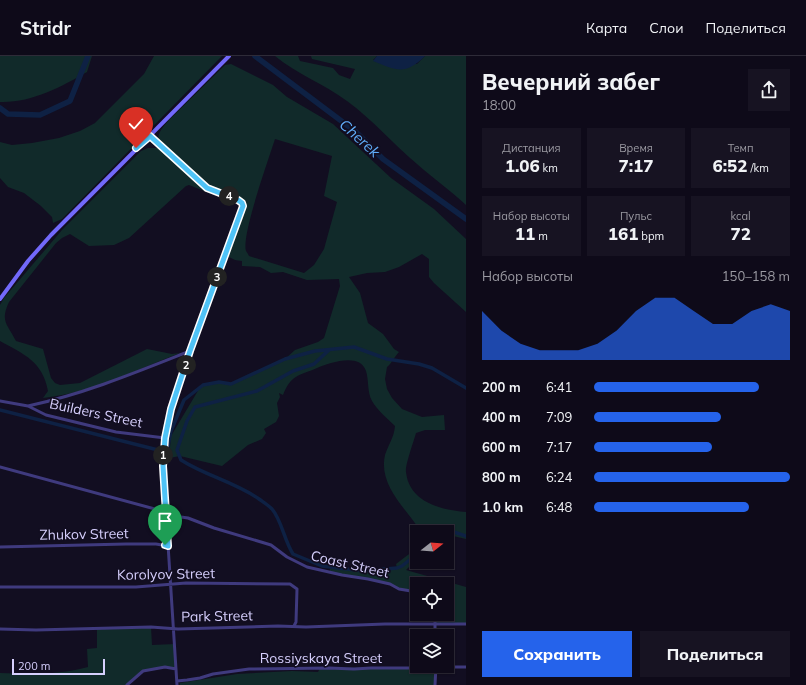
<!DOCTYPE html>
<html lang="ru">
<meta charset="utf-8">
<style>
body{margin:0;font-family:Mulish,sans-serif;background:#171322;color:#f1f3f6;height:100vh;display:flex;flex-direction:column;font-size:15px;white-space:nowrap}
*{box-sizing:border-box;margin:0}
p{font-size:13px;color:#9b9aa2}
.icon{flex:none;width:22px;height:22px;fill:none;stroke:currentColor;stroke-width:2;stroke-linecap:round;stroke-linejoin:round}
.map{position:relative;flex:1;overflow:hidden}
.drawer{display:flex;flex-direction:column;background:#0e0a19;width:340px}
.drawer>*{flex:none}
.needle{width:26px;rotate:73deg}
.fabs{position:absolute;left:410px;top:469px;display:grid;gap:8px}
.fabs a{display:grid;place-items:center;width:44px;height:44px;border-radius:0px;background:#0e0a19;box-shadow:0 1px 3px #0004,0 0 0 1px #2e2b38;font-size:20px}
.scale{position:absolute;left:12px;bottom:10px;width:93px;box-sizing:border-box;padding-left:4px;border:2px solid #d6cffd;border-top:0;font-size:11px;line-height:14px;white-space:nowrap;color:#d6cffd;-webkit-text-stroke:3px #120e21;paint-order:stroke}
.pin{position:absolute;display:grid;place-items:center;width:34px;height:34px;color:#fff;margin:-41px -17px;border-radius:50% 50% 50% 0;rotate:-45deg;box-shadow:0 0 4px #0007}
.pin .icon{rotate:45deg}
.km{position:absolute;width:20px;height:20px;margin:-10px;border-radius:50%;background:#222;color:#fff;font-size:11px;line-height:20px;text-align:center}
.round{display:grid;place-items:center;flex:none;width:42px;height:42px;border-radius:0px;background:#171322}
.overview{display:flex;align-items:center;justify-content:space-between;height:68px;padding:0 16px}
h1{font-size:22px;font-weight:800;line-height:30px}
.figures{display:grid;grid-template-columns:repeat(3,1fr);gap:6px;height:68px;padding:4px 16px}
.figures div{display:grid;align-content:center;border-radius:0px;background:#171322;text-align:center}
.figures b{font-size:17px;font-weight:800}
.figures small{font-size:11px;font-weight:400}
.figures p{font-size:11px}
.chart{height:112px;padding:8px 16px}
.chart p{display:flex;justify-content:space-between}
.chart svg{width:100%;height:72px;margin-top:4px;fill:#2563eb;opacity:.7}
.cta{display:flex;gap:8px;margin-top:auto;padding:8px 16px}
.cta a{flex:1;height:46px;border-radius:0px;background:#2563eb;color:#fff;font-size:16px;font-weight:800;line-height:46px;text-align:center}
.cta a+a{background:#171322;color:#f1f3f6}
ul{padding:0 16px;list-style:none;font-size:13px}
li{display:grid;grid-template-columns:64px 48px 1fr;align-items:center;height:30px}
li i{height:10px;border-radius:5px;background:#2563eb}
header{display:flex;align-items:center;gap:24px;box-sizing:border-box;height:56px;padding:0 20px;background:#0e0a19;border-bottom:1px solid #2e2b38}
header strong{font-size:19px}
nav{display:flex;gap:22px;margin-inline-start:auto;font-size:14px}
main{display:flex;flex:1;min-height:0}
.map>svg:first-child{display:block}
.green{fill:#112a2a;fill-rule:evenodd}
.water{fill:#0e2144}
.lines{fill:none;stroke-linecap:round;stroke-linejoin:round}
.canal{stroke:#0e2144;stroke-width:3.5}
.river{stroke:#0e2144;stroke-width:5.5}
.street{stroke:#3f3a7e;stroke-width:3}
.secondary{stroke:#7269fa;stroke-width:4}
.route-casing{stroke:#fff;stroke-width:8}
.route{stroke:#4fc3f7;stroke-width:5}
.labels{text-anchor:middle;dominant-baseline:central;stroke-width:3.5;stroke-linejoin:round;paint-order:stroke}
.street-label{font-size:14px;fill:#d6cffd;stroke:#120e21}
.water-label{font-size:15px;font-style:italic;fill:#60adfa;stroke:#120e21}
</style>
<header>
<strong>Stridr</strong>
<nav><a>Карта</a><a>Слои</a><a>Поделиться</a></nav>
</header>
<main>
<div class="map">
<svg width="466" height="629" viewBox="0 0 466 629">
<rect width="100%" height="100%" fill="#120e21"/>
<path class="green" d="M0,0H92L87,16C61,31 31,47 0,46Z
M154,0H222L62,163L53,167L52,161L41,150L24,137L8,131L0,122V86L12,89L32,87L59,82L80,75L95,67L144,18Z
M275,0H298L300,5L333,12L339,19L350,23L355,13L312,3L311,0H377L373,4L417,8L425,0H466V149C450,134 433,122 417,108C393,88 372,63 347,45C324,28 297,18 275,0Z
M231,8L273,29L287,41L333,68L391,122L434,153L466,183V256L434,227L429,221V203L422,198L399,211L385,216L367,217L349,221L360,237L368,267L383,278L394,293L399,296C394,301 392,307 387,311L385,323L387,333L392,342L402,353L422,361L444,359L445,374H425L416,377C414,385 405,409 406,416C409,446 441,454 466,456V483L453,480L447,481V476H421C407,453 378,430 385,399C388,389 394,382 395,370C387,362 377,354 372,345C367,336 369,324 366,315C360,296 329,307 317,312C298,320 291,319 283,339L279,337L280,341L277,347L279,360L276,366L264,373L266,377L262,383L248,389L222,410L180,400L169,402L171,380L199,333L203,329L219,326L231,328L285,303L295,294L318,286L324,282L340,230L339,223L307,224L283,216L271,217L260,211L242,210V205L235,204L227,200L246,145L242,147L207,132L158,87C157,77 163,71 169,64L225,9ZM275,83L332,100L324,140L337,146L324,193L314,209L304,217L249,200C248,198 247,196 246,195C241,180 269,102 275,83Z
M148,92H159L196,126L209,137L189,129L186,130L129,182L114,189L89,190L70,178L62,182L56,187L9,246C0,265 7,268 16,285L43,293L51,322L55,327L60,329L80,327L147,293L172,298L180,297C136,314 91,337 43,342L48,335C43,306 24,298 0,285V249L4,242L62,174L141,95Z
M417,492V503L406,514L466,531V568H435V558H447V528H417V536L403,534L393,529L330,516V511L363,515L397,512L396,508Z
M151,571L152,589L175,588L176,613L165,611L143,615L127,629H0V617C29,618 60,619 88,611L87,593L97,592V572Z
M436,611L435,629H180V627L237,618L292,615L318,616L320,612Z"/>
<path class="water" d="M377,0H425C405,20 396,14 373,5Z"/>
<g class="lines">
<path class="canal" d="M329,294L314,308L293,315L257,335L195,351L187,365L177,394L181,404C206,420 235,426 259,443C263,446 268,449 272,453C282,465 284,484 293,498L322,510L363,515L397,512L402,510L417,498
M0,354L158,394
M167,395L171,375L184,344L203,329L219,326L231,328L285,303L315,295L354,291L387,303L419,308L432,312L466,332
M442,476L451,475L466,480"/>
<path class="river" d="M255,0L356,76L383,103L466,163
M0,52L8,58L40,59L70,45L88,0"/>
<path class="street" d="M150,79L207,132L238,144L242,147L243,150C224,207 201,263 183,320C173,350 162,378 163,410L177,629
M0,345L28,350L46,359L116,376L165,382
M28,350C84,338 137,316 190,295
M0,411L166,456
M167,464L181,461L188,462L214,472L271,489L287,501L307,511L342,519L368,523L390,528L399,533L417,536
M0,491L126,488H156L168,490
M0,531H136L186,527L290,528L297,533L296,566L294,570
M435,558V568H466
M0,573L36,574L151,571L178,573L278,570L306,571L385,568H435V580
M177,625L187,624L200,622L213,618L249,613L329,612L354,613L371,612H422L436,611H466
M127,629L143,615L165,611L176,613
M435,629L436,610"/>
<path class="secondary" d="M0,243L28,205L51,179L229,0"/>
</g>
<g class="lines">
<defs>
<path id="route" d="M136,92L150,80L207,132L238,144L242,147L243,150L190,295L171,353L165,382L163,410L168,490L165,489"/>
</defs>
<use href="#route" class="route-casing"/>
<use href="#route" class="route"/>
</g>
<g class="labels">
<g class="street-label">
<text transform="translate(96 357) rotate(12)">Builders Street</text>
<text transform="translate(84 478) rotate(-1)">Zhukov Street</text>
<text transform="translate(350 508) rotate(13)">Coast Street</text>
<text transform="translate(166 518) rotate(-1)">Korolyov Street</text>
<text transform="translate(217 560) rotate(-1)">Park Street</text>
<text x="321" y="602">Rossiyskaya Street</text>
</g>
<g class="water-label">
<text transform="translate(360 82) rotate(42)">Cherek</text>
</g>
</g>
</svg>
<div class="fabs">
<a><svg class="needle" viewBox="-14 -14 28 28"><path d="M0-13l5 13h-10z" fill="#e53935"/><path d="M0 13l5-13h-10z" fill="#9b9aa2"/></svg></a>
<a><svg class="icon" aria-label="locate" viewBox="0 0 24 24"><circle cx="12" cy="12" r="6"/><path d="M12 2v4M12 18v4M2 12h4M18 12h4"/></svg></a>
<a><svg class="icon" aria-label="layers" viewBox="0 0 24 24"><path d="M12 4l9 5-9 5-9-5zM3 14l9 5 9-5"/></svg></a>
</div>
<div class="scale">200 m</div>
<div class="pin" style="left:165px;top:489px;background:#1e9e55"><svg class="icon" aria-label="arrive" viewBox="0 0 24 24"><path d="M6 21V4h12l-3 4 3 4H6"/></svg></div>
<div class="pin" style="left:136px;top:92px;background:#d93025"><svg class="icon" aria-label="check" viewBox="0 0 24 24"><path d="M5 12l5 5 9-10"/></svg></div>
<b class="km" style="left:163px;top:399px">1</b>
<b class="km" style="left:186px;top:309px">2</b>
<b class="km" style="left:217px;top:221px">3</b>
<b class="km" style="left:229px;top:140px">4</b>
</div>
<section class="drawer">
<div class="overview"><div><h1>Вечерний забег</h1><p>18:00</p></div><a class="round"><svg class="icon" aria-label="share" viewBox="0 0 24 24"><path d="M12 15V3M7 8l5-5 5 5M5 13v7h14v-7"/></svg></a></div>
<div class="figures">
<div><p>Дистанция</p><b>1.06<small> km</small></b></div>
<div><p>Время</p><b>7:17</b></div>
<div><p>Темп</p><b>6:52<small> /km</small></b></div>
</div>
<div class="figures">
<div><p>Набор высоты</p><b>11<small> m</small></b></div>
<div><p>Пульс</p><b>161<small> bpm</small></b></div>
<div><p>kcal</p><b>72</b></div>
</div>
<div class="chart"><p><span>Набор высоты</span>150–158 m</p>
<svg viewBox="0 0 160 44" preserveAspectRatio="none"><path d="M0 44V14L10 26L20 34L30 38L40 38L50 38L60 34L70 26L80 14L90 6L100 6L110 14L120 22L130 22L140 14L150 10L160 14V44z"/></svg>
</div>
<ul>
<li><b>200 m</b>6:41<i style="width:84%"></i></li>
<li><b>400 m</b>7:09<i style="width:65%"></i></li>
<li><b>600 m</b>7:17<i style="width:60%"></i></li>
<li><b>800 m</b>6:24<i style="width:100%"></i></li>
<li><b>1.0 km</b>6:48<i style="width:79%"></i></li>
</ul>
<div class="cta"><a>Сохранить</a><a>Поделиться</a></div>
</section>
</main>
